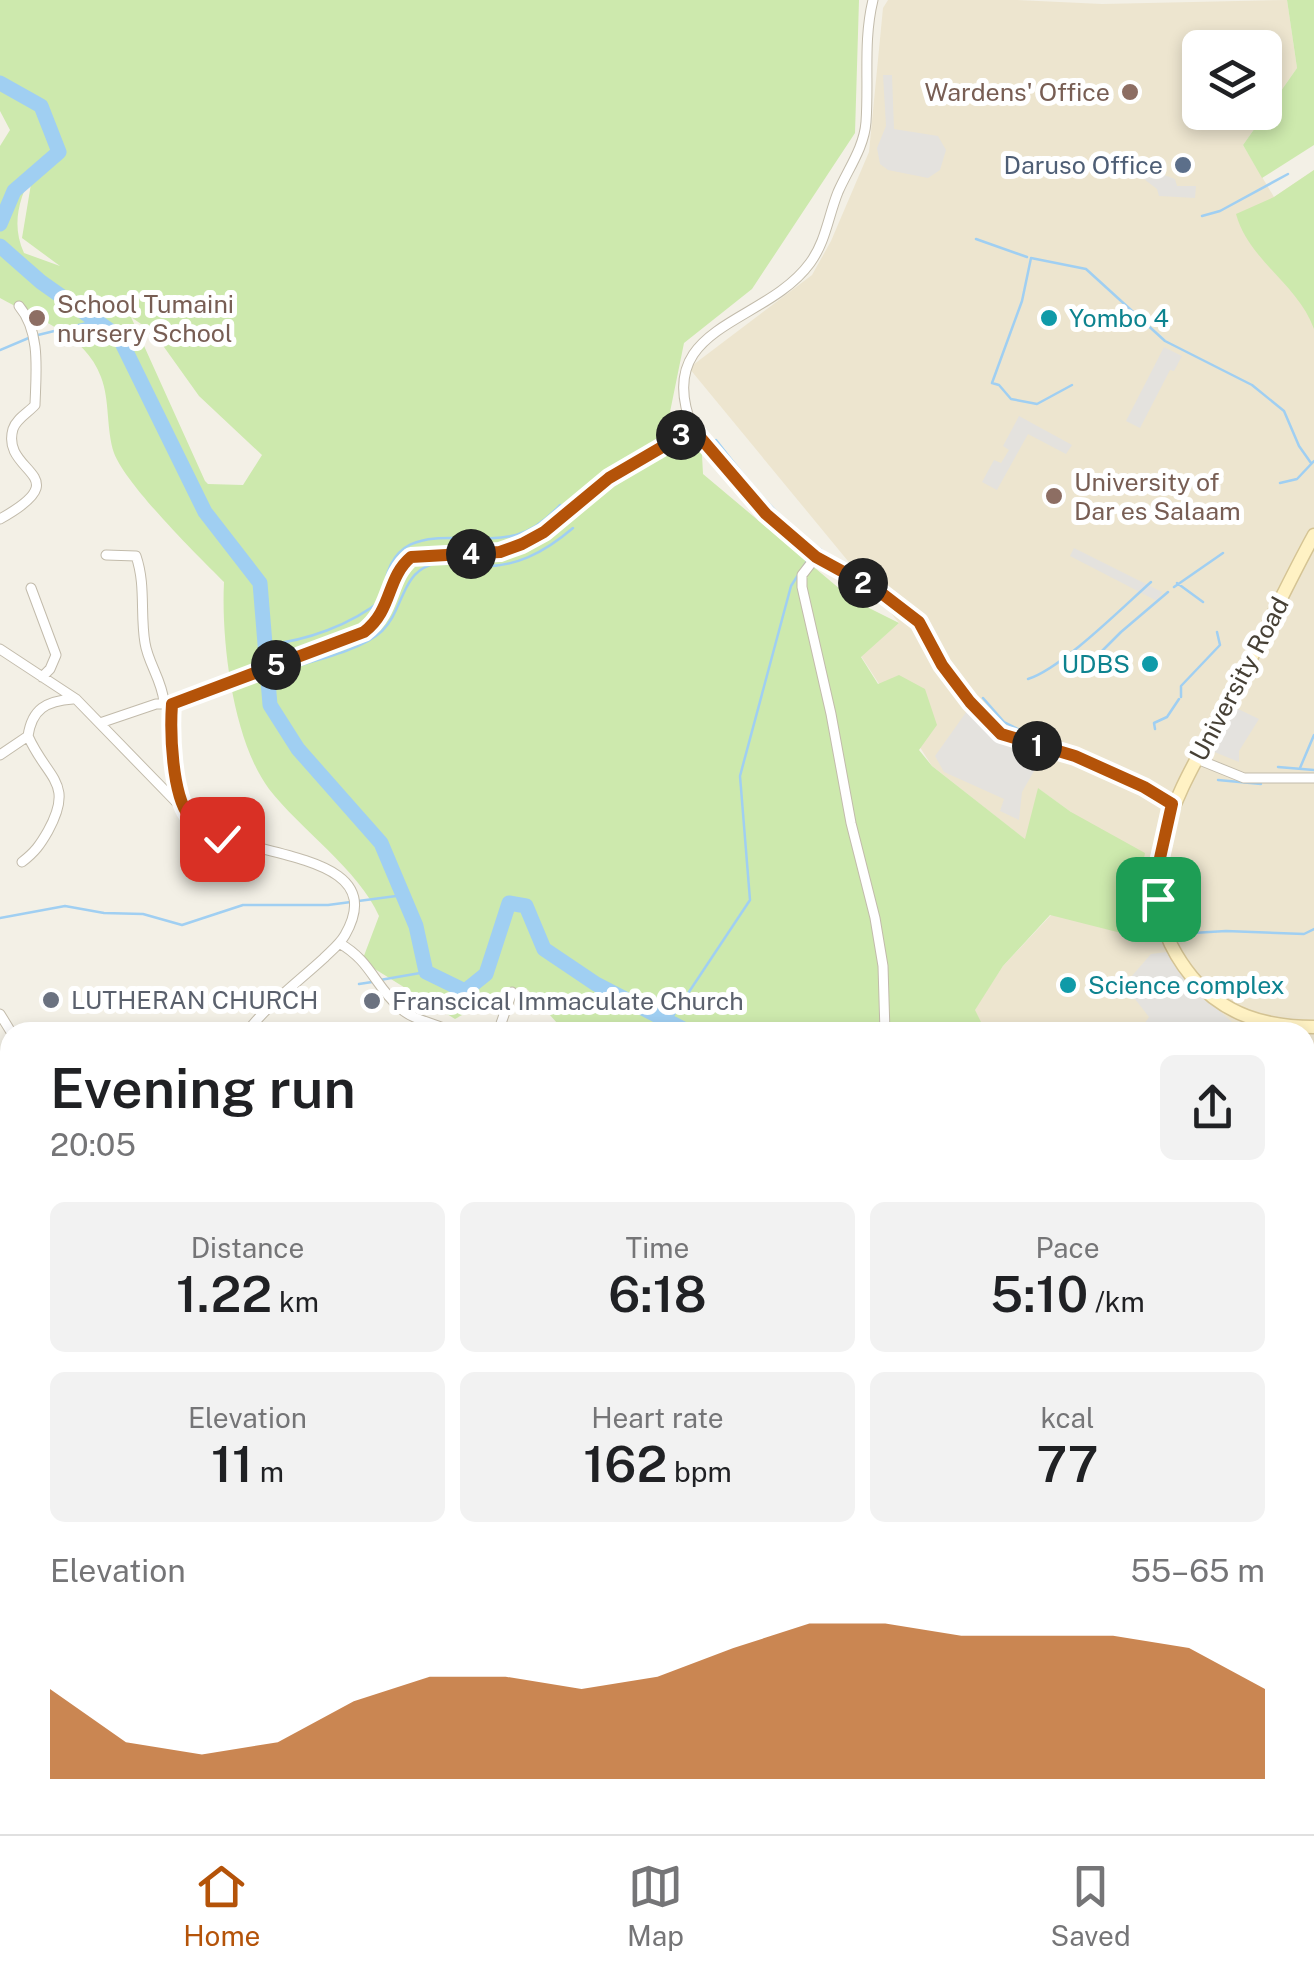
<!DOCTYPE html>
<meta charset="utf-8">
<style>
body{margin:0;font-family:"Public Sans",sans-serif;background:#f2f2f2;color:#202124;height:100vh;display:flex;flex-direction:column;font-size:38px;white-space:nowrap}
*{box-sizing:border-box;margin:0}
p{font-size:32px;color:#757577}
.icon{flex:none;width:55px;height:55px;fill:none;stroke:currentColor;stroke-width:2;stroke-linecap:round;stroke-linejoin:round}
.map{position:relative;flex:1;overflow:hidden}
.side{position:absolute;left:0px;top:1022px;width:1315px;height:812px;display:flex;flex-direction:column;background:#fff;border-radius:30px 30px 0 0;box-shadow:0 5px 15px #0003}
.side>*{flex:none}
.controls{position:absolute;left:1182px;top:30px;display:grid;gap:20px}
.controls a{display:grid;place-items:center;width:100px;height:100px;border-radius:15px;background:#fff;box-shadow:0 5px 15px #0003;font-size:50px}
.pin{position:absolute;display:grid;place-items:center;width:85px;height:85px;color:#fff;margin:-42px;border-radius:20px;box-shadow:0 5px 15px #0006}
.km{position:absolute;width:50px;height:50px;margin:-25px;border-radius:50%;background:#222;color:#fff;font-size:28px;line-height:50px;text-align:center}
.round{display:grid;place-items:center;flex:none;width:105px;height:105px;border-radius:15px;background:#f2f2f2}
.summary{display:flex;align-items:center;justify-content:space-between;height:170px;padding:0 50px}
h1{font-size:55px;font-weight:600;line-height:75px}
.stats{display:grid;grid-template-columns:repeat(3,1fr);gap:15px;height:170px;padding:10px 50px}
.stats div{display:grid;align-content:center;border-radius:15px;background:#f2f2f2;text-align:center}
.stats b{font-size:50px;font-weight:600}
.stats small{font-size:28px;font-weight:400}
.stats p{font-size:28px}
.chart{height:280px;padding:20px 50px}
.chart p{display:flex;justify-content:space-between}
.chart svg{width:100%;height:180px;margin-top:10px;fill:#b45309;opacity:.7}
.tabs{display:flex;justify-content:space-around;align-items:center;height:140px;border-top:2px solid #e0e0e0;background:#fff;font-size:28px;color:#757577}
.tabs a{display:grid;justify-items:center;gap:5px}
.tabs .on{color:#b45309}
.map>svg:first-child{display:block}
.education{fill:#ede5cf;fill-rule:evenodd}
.green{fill:#cde9ad;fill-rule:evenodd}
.parking{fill:#e4e2de}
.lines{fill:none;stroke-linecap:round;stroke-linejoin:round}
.stream{stroke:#a0cff2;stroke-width:2.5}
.river{stroke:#a0cff2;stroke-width:15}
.street-casing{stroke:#c2bbab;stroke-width:11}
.secondary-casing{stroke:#d5c494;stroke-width:15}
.street{stroke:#fff;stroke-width:9}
.secondary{stroke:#fff2c4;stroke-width:12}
.route-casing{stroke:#fff;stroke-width:20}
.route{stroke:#b45309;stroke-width:12}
.education-dot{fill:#8d6e63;stroke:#fff;stroke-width:4}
.service-dot{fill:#5c6f8a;stroke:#fff;stroke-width:4}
.culture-dot{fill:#0f9aa8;stroke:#fff;stroke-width:4}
.worship-dot{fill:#6b7280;stroke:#fff;stroke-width:4}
.labels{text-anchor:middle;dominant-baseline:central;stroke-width:10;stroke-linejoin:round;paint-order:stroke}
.education-label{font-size:25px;fill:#785e54;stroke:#fff;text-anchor:start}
.service-label{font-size:25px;fill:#4e5e75;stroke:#fff;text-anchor:end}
.culture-label{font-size:25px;fill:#0d838f;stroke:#fff;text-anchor:start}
.street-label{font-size:25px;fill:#464035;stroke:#fff}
.worship-label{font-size:25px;fill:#5b616d;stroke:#fff;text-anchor:start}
</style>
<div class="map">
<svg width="1314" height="1834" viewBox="0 0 1314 1834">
<rect width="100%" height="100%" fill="#f3f0e6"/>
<path class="education" d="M888,0H1017L1102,4L1287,0L1297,68L1243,145L1274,197L1314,170V1156H1305V1032H986L974,1010L1003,966L1051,915L1071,812L1039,789L1026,840L932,766L861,656L899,623L689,368L812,275L831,241L869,152L883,8ZM1200,48H1265V112H1200Z"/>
<path class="green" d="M0,0H859L855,133L752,289L684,343L670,412L701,436L703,474L853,600L899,623L861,657L878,684L899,675L925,689L937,725L919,750L932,766L1025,839L1038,788L1071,812L1145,853L1129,935L1050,915L1003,966L975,1010L986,1032H565L526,988L511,989C495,1007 475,1007 455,1019L362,961L379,916C359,870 300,829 269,789C233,741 221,641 224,582C197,555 126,485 114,453C106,429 110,400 101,377C85,333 36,319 0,298V146L10,130L0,111ZM33,172L22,238L60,266L24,253C11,225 19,198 33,172ZM131,317L154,333L199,396L262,455L243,485L208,484L205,481Z
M1287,0H1314V145L1262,178L1243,145L1297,68Z
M1314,170V329C1298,284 1249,261 1236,214L1274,197Z
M1305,1156H1314V1437L1305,1442Z
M1314,1453V1834H950L944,1825H1305V1457Z
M656,1825H742L750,1834H674Z"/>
<path class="parking" d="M883,75H892L894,129L938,136L946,150L940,170L928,178L888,170L880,164L877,148L886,126Z
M1143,171L1149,174L1153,171L1175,179L1177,186H1196L1195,198L1159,196L1157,189L1140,176Z
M1164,347L1182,356L1174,371L1170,370L1140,428L1126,421Z
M1019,416L1072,445L1066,454L1028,434L997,490L982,482L994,460L1001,463L1009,450L1003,446Z
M1074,548L1162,592L1157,601L1070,556Z
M975,708L983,721L1045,752L1022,792L1019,820L1000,811L1004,799L944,772L935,756L967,711Z
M1236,708L1259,719L1239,751V762L1212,751Z
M1167,952L1187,982L1232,1022H1241L1231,1032H1150L1143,1026L1149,1017L1124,985L1151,954Z"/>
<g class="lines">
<path class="stream" d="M1220,44L1221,48
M1248,112L1252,113
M1202,216L1220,211L1288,174
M976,239L1027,257
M38,335L95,321
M0,350L31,337
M1072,385L1037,404L1011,399L999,385L992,383L1022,301L1031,258L1086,269L1165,341L1252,385L1284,411L1299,446L1311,463
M716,440C765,504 797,540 868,580
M1280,483L1297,479L1314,461
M1177,583L1203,602
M1174,587L1223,553
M265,645C306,641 351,625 383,599C388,510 462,549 516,535C534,530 548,518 560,505
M1091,662L1121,632L1168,592
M268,675C300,663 357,654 382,631C403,611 401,575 430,565C443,561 463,565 476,566C514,569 545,552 573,528
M1028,679C1061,669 1123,607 1151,582
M1181,697V686L1220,645L1217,632
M983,698L1004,722L1031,736
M983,723L995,734
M1155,729L1154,723L1167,717L1179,699
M1001,739L1033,749
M1278,767L1314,770
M1300,768L1314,735
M1218,780L1261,784
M0,918L65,906L104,913L143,914L182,925L243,905H328L404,895
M1193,933L1226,931L1304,934L1314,929
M380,980L426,972
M359,984L372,982
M669,1022L750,900L740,776L791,586L809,558L772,530L722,470
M0,1520L4,1521
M718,1825L728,1834
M237,1834L248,1825"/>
<path class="river" d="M0,83L41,106L59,152L14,191L0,224
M0,246L41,282L119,337L205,512L260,583L270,705L298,749L381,843L416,926L426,972L465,991L486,974L509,903L526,906L544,949L596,984L689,1032
M1305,1620L1314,1618"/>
<defs>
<path id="street" d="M873,0C863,41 869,81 866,122C864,148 848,169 838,192C828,217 826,241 810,263C764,326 650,324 693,429L766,514L816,557L880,592L919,623L942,665L970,702L1001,734L1075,756L1144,787L1172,803
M0,519C81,474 0,474 13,429C16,419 29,412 35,405C36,372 41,332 19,306
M106,555L136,556C146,585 140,614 145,643C148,663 162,680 164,702
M816,557L802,575V587L831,714L851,823L875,918L883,966L885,1032
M31,588L56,655L50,669L42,677
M0,649L76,699L181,807
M100,723L156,704H169
M0,755L28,736
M1197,759L1244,778H1314
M22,862C35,852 40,845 48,831C75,782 47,779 28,736C32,709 46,701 73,699
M339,943C371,961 374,985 400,1008C414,1021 436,1023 452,1032
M0,1014L11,1032
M247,1032C267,1005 299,981 324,958C331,951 340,944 345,935C397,844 222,861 189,817C172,795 170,732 172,705L365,631C393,610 386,578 411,557C443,547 479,561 512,549C547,536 570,507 599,485C628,463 661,445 693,429
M498,1032L512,992
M0,1094L10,1097
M0,1336H10
M1305,1397L1314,1403
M0,1467L10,1495
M0,1579L10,1577
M0,1645V1690
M0,1748L10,1747
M170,1825L186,1834
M943,1825L946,1834
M1245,1825L1255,1834
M306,1834L323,1825
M574,1834V1825"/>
<path id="secondary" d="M1314,535C1286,586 1262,639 1234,691C1186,782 1112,879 1192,977C1224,1015 1266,1027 1314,1027"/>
</defs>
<use href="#street" class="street-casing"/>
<use href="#secondary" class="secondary-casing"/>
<use href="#street" class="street"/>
<use href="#secondary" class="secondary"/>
</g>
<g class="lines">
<defs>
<path id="route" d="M222,839C209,834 197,828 189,816C172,794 170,732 172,704L364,632C393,610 386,578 411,557L500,552L522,544L544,532L609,478L693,429L766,514L816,557L880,592L919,622L942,665L970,702L1001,734L1075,756L1144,787L1172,804L1156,876L1158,899"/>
</defs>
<use href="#route" class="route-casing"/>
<use href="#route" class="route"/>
</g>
<g class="education-dot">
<circle cx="1130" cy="92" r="10"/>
<circle cx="37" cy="318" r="10"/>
<circle cx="1054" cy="496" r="10"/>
</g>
<circle class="service-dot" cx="1183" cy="165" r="10"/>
<g class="culture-dot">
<circle cx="1049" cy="318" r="10"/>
<circle cx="1150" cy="664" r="10"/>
<circle cx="1068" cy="985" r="10"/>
</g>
<g class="worship-dot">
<circle cx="51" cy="1000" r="10"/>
<circle cx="372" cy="1001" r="10"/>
</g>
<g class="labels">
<g class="education-label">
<text x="1110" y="92" text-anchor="end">Wardens' Office</text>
<text x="57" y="304">School Tumaini<tspan x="57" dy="29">nursery School</tspan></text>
<text x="1074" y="482">University of<tspan x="1074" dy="29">Dar es Salaam</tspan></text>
</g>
<g class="service-label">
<text x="1163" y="165">Daruso Office</text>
</g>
<g class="culture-label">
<text x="1069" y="318">Yombo 4</text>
<text x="1130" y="664" text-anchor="end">UDBS</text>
<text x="1088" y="985">Science complex</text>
</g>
<g class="street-label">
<text transform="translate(1239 679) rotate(-62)">University Road</text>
</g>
<g class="worship-label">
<text x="71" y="1000">LUTHERAN CHURCH</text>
<text x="392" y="1001">Franscical Immaculate Church</text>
</g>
</g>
</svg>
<div class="controls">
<a><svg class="icon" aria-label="layers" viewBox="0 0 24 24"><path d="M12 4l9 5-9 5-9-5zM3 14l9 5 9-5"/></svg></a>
</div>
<div class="pin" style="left:1158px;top:899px;background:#1e9e55"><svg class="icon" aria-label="arrive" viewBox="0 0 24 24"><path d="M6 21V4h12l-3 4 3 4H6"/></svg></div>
<div class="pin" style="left:222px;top:839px;background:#d93025"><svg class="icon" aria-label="check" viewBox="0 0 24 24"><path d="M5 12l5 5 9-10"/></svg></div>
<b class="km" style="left:1037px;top:746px">1</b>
<b class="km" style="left:863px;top:583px">2</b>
<b class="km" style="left:681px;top:435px">3</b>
<b class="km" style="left:471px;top:554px">4</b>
<b class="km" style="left:276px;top:665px">5</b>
<section class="side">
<div class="summary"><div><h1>Evening run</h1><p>20:05</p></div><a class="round"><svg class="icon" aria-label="share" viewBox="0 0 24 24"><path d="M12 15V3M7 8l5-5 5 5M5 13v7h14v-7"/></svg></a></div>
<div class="stats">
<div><p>Distance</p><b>1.22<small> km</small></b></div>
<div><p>Time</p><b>6:18</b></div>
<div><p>Pace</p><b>5:10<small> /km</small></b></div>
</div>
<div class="stats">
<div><p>Elevation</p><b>11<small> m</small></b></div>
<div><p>Heart rate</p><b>162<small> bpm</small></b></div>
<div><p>kcal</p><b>77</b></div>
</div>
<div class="chart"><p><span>Elevation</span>55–65 m</p>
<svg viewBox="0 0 160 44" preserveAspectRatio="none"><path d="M0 44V22L10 35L20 38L30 35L40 25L50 19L60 19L70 22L80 19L90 12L100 6L110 6L120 9L130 9L140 9L150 12L160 22V44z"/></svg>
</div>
</section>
</div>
<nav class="tabs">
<a class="on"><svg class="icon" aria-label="home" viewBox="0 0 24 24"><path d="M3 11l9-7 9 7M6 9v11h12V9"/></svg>Home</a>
<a><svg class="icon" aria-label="map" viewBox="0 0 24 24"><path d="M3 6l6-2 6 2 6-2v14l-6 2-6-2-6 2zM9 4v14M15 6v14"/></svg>Map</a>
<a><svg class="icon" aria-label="saved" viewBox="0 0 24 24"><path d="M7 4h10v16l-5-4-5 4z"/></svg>Saved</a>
</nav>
